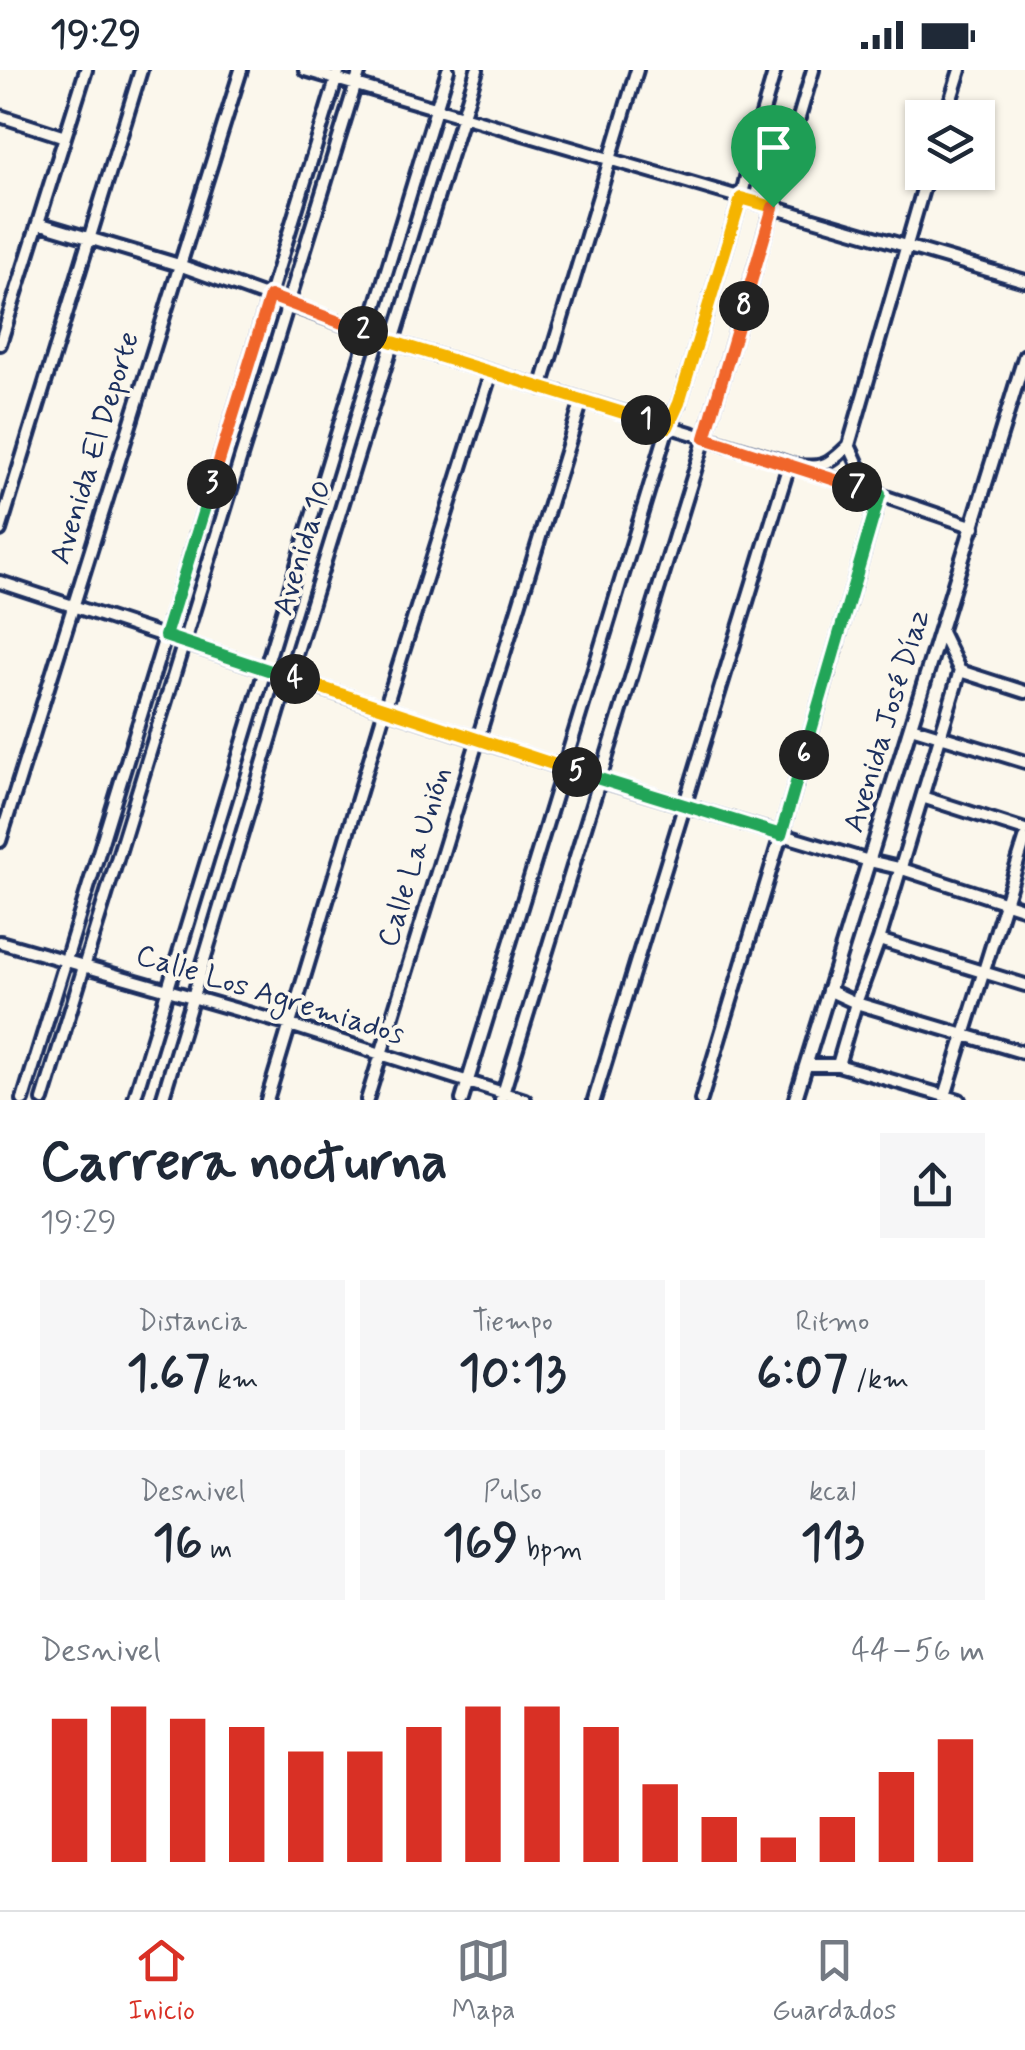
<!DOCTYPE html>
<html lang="es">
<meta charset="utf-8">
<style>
body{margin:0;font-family:Mynerve,sans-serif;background:#f6f6f7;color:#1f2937;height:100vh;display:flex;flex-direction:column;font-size:38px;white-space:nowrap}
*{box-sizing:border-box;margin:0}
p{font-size:32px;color:#747a83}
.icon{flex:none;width:55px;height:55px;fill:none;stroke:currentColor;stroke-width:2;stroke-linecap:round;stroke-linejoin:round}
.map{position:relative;height:1030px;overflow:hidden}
.details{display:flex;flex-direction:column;background:#fff;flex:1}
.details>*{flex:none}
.buttons{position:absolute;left:905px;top:30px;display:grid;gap:20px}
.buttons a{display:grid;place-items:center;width:90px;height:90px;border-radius:0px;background:#fff;box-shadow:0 2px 8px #0004;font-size:50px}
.pin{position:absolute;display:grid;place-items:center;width:85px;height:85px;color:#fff;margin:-102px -42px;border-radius:50% 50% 50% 0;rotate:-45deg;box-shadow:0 0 10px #0007}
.pin .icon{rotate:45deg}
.km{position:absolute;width:50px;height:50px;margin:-25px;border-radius:50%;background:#222;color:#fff;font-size:28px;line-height:50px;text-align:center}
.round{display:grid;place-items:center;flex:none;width:105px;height:105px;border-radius:0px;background:#f6f6f7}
.headline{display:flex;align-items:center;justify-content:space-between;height:170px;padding:0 40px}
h1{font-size:55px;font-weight:700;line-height:75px}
.figures{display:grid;grid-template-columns:repeat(3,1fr);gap:15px;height:170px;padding:10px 40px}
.figures div{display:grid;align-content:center;border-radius:0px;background:#f6f6f7;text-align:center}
.figures b{font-size:50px;font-weight:700}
.figures small{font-size:28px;font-weight:400}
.figures p{font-size:28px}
.chart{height:280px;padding:20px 40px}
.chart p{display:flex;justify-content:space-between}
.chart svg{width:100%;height:180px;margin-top:10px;stroke:#d93025;stroke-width:6}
.status{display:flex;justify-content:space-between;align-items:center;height:70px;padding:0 50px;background:#fff;direction:ltr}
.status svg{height:28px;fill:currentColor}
.tab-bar{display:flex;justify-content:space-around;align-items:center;height:140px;border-top:2px solid #e0e1e3;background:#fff;font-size:28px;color:#747a83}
.tab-bar a{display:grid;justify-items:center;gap:5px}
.tab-bar .selected{color:#d93025}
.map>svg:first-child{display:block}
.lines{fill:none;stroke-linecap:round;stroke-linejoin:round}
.minor-casing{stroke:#1b2f5e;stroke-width:18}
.tertiary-casing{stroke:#1b2f5e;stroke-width:19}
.minor{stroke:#fbf7ec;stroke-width:10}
.tertiary{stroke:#fbf7ec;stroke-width:11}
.split-1-casing{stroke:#fff;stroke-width:20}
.split-2-casing{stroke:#fff;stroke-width:20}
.split-3-casing{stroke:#fff;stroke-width:20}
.split-4-casing{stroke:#fff;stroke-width:20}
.split-5-casing{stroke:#fff;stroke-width:20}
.split-6-casing{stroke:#fff;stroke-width:20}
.split-7-casing{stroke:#fff;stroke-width:20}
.split-8-casing{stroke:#fff;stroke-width:20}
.split-9-casing{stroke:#fff;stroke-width:20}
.split-1{stroke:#f5b400;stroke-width:12}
.split-2{stroke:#f5b400;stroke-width:12}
.split-3{stroke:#f0652b;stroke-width:12}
.split-4{stroke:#22a559;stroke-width:12}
.split-5{stroke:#f5b400;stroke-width:12}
.split-6{stroke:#22a559;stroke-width:12}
.split-7{stroke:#22a559;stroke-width:12}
.split-8{stroke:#f0652b;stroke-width:12}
.split-9{stroke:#f0652b;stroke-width:12}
.labels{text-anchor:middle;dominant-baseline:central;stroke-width:8;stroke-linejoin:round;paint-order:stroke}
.street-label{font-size:30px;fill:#1b2f5e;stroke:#fbf7ec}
</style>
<div class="status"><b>19:29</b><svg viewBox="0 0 49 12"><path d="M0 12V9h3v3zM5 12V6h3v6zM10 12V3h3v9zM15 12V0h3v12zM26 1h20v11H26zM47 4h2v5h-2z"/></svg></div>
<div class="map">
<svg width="1025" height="1030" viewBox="0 0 1025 1030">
<rect width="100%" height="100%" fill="#fbf7ec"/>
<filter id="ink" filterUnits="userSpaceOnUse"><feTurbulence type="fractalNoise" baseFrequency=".01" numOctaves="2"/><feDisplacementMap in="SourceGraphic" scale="20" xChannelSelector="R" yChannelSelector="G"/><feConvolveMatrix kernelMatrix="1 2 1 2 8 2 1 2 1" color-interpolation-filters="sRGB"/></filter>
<g filter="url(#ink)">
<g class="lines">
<defs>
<path id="minor" d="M305,0L1025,211
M0,46L65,67
M945,48L960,0
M38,153L179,195L393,272L775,389L974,457
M0,274L86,0
M541,318L637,0
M0,460L141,0
M0,512L600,710L869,791L899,798L1025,839
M941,562L960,601L1025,622
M911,657L1025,692
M922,727L1025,760
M0,771L241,0
M879,870L1025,915
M0,872L290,955L525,1030
M828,920L856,933L1025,983
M807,995H838L856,933L879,870L960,601
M838,995L959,1030
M945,1026L1025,769
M23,1030L339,0
M43,1030L360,0
M134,1030L448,0
M162,1030L289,607L477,0
M267,1030L385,639L491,302
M367,1030L582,330
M462,1030L668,357L679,333L741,128L757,62L775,0
M501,1030L705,368L813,0
M594,1030L789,395C821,399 826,398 849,375
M701,1030L781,765L880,424L861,401L849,375L928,102"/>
<path id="tertiary" d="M795,1030L1025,286"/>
</defs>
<use href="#minor" class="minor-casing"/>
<use href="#tertiary" class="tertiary-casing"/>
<use href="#minor" class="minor"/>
<use href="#tertiary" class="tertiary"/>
</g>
</g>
<g class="lines" filter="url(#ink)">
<defs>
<path id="split-1" d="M646,350L668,357L679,333L741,128L773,137"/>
<path id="split-2" d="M363,261L393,272L646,350"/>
<path id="split-3" d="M212,414L270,226L363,261"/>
<path id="split-4" d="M212,414L165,566L295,609"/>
<path id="split-5" d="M295,609L577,702"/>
<path id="split-6" d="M577,702L781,765L804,685"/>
<path id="split-7" d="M804,685L880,424L857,417"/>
<path id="split-8" d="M744,236L705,368L857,417"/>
<path id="split-9" d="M744,236L773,137"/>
</defs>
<use href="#split-1" class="split-1-casing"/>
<use href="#split-2" class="split-2-casing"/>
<use href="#split-3" class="split-3-casing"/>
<use href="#split-4" class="split-4-casing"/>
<use href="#split-5" class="split-5-casing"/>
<use href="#split-6" class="split-6-casing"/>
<use href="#split-7" class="split-7-casing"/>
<use href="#split-8" class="split-8-casing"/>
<use href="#split-9" class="split-9-casing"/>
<use href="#split-1" class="split-1"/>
<use href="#split-2" class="split-2"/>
<use href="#split-3" class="split-3"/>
<use href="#split-4" class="split-4"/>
<use href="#split-5" class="split-5"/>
<use href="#split-6" class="split-6"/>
<use href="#split-7" class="split-7"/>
<use href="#split-8" class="split-8"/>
<use href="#split-9" class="split-9"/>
</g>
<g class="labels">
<g class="street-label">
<text transform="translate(95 378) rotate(-73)">Avenida El Deporte</text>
<text transform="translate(303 478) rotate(-73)">Avenida 10</text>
<text transform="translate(887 651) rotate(-73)">Avenida José Díaz</text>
<text transform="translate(415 787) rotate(-73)">Calle La Unión</text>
<text transform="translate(270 925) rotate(17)">Calle Los Agremiados</text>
</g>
</g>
</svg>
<div class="buttons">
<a><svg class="icon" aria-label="layers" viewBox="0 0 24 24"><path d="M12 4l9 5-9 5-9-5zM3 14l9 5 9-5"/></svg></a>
</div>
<div class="pin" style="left:773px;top:137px;background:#1e9e55"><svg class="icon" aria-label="arrive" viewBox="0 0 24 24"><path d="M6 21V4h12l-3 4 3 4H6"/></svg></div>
<b class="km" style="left:646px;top:350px">1</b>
<b class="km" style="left:363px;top:261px">2</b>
<b class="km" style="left:212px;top:414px">3</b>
<b class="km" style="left:295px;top:609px">4</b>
<b class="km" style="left:577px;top:702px">5</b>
<b class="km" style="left:804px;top:685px">6</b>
<b class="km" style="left:857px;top:417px">7</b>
<b class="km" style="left:744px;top:236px">8</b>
</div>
<section class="details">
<div class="headline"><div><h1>Carrera nocturna</h1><p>19:29</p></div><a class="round"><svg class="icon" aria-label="share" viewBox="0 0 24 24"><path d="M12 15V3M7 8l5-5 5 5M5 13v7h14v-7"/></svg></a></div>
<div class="figures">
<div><p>Distancia</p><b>1.67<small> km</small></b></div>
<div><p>Tiempo</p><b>10:13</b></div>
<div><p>Ritmo</p><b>6:07<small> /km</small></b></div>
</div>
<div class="figures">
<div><p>Desnivel</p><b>16<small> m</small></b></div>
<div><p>Pulso</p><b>169<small> bpm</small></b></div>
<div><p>kcal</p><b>113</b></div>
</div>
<div class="chart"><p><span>Desnivel</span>44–56 m</p>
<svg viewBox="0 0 160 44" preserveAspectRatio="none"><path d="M5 44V9M15 44V6M25 44V9M35 44V11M45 44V17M55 44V17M65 44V11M75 44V6M85 44V6M95 44V11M105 44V25M115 44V33M125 44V38M135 44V33M145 44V22M155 44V14"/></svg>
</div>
</section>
<nav class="tab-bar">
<a class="selected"><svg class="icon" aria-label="home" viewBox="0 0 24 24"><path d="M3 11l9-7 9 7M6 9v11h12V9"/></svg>Inicio</a>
<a><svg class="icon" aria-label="map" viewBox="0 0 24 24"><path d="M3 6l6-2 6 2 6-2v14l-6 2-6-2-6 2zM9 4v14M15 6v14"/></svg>Mapa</a>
<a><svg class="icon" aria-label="saved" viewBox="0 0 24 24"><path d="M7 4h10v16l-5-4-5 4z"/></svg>Guardados</a>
</nav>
